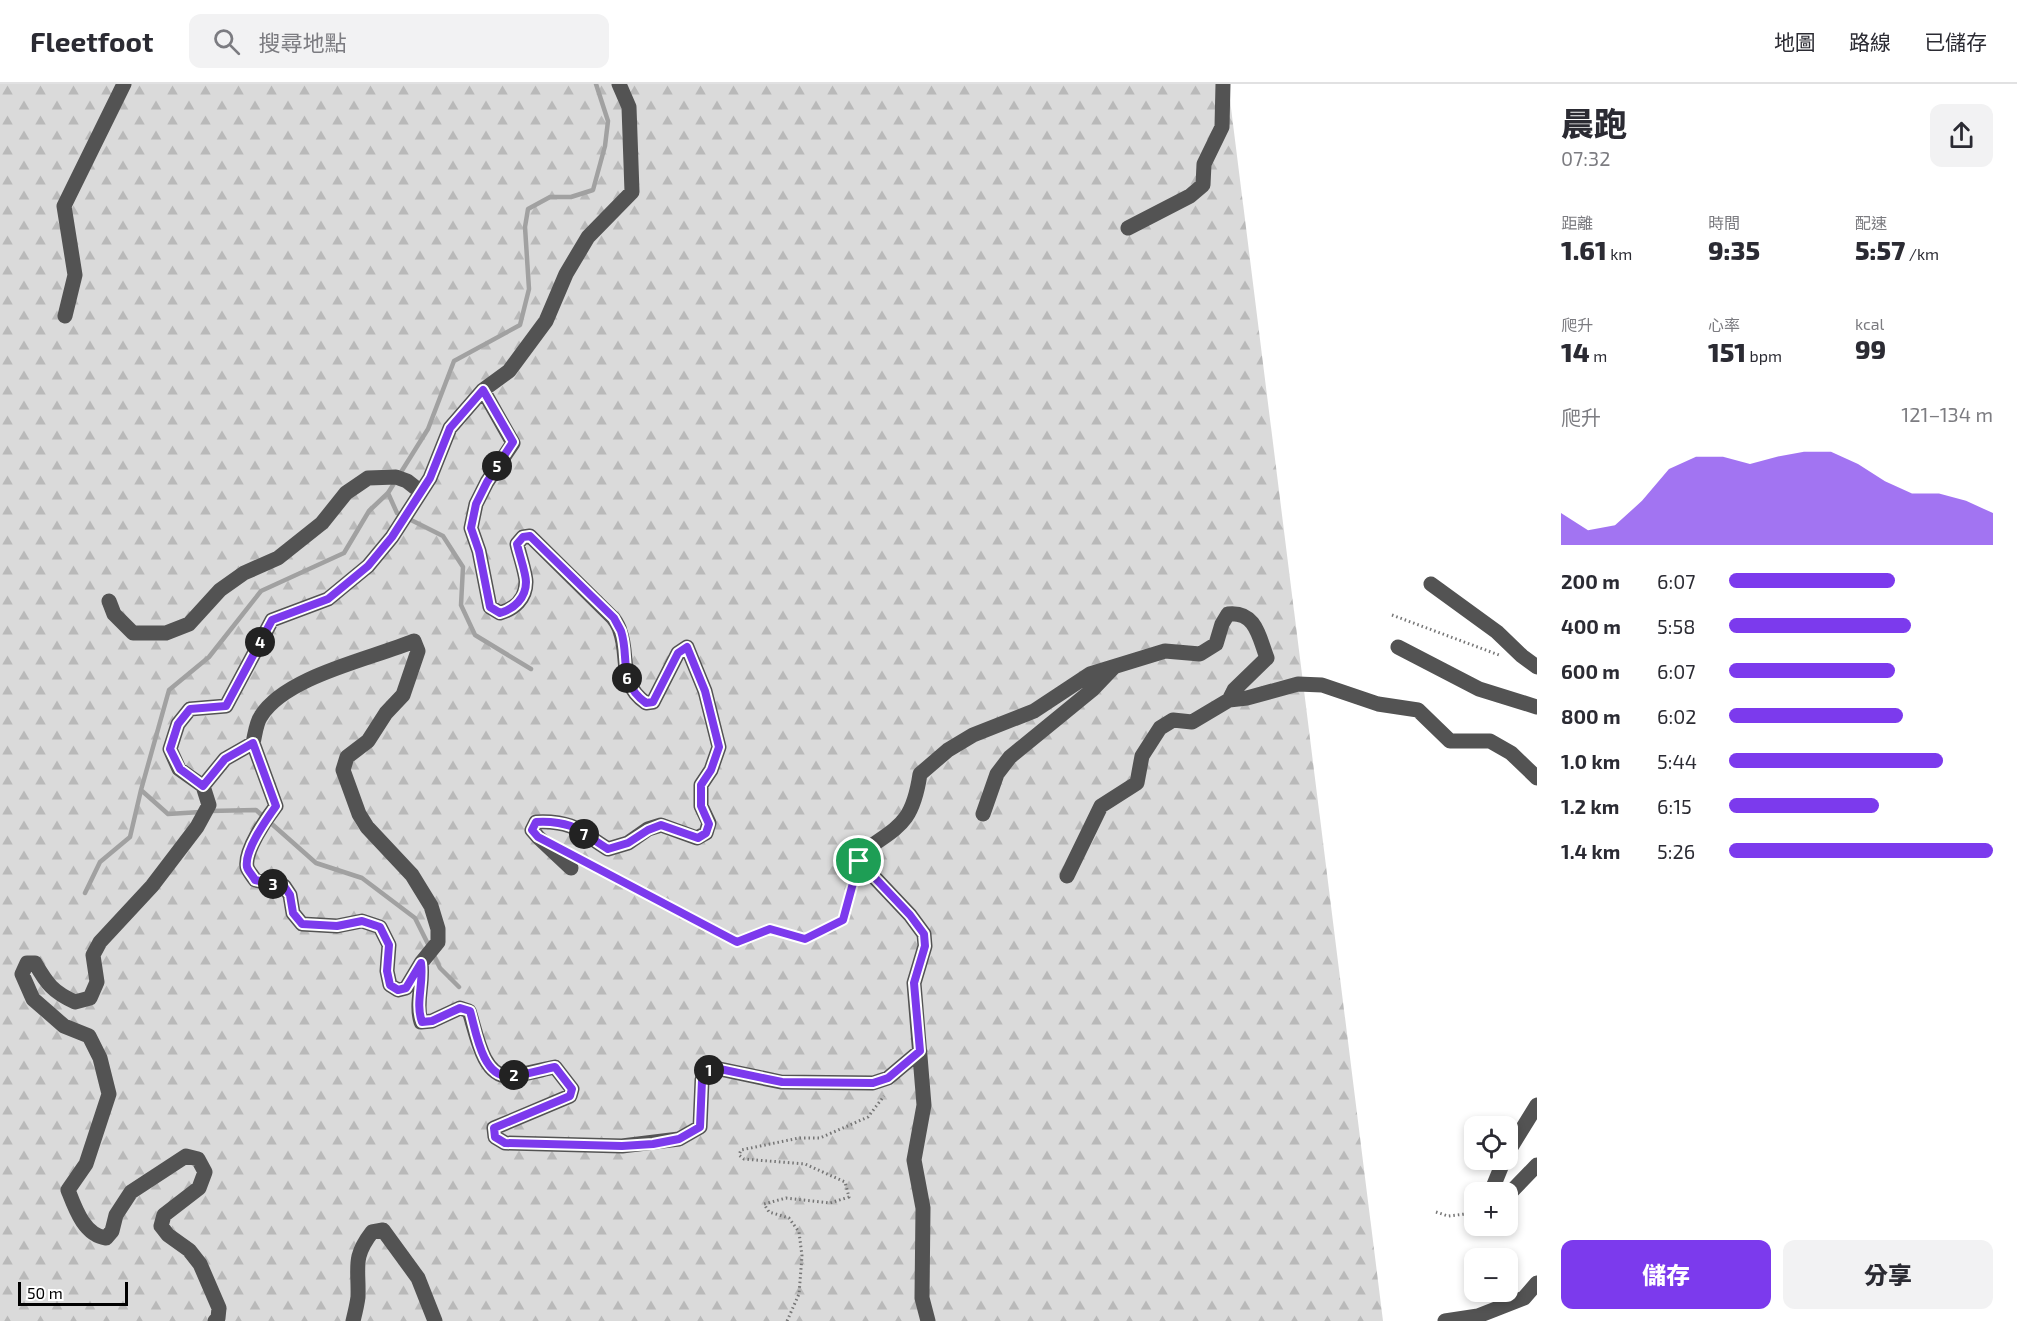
<!DOCTYPE html>
<html lang="zh-TW">
<meta charset="utf-8">
<style>
body{margin:0;font-family:"Exo 2","Noto Sans TC",sans-serif;background:#f2f2f3;color:#2b2b33;height:100vh;display:flex;flex-direction:column;font-size:22px;white-space:nowrap}
*{box-sizing:border-box;margin:0}
p{font-size:20px;color:#7c7c81}
.icon{flex:none;width:33px;height:33px;fill:none;stroke:currentColor;stroke-width:2;stroke-linecap:round;stroke-linejoin:round}
.map{position:relative;flex:1;overflow:hidden}
.details{display:flex;flex-direction:column;background:#fff;width:480px}
.details>*{flex:none}
.buttons{position:absolute;left:1464px;top:1032px;display:grid;gap:12px}
.buttons a{display:grid;place-items:center;width:54px;height:54px;border-radius:12px;background:#fff;box-shadow:0 3px 9px #0003;font-size:30px}
.scale{position:absolute;left:18px;bottom:15px;width:110px;box-sizing:border-box;padding-left:6px;border:3px solid #000;border-top:0;font-size:16px;line-height:21px;white-space:nowrap;color:#000;-webkit-text-stroke:4px #fff;paint-order:stroke}
.pin{position:absolute;display:grid;place-items:center;width:51px;height:51px;color:#fff;margin:-26px;border:3px solid #fff;border-radius:50%;box-shadow:0 2px 6px #0007}
.km{position:absolute;width:30px;height:30px;margin:-15px;border-radius:50%;background:#222;color:#fff;font-size:16px;line-height:30px;text-align:center}
.round{display:grid;place-items:center;flex:none;width:63px;height:63px;border-radius:12px;background:#f2f2f3}
.summary{display:flex;align-items:center;justify-content:space-between;height:102px;padding:0 24px}
h1{font-size:33px;font-weight:800;line-height:45px}
.figures{display:grid;grid-template-columns:repeat(3,1fr);gap:9px;height:102px;padding:6px 24px}
.figures div{display:grid;align-content:center}
.figures b{font-size:26px;font-weight:800}
.figures small{font-size:16px;font-weight:400}
.figures p{font-size:16px}
.chart{height:168px;padding:12px 24px}
.chart p{display:flex;justify-content:space-between}
.chart svg{width:100%;height:108px;margin-top:6px;fill:#7c3aed;opacity:.7}
.action{display:flex;gap:12px;margin-top:auto;padding:12px 24px}
.action a{flex:1;height:69px;border-radius:12px;background:#7c3aed;color:#fff;font-size:24px;font-weight:800;line-height:69px;text-align:center}
.action a+a{background:#f2f2f3;color:#2b2b33}
ul{padding:0 24px;list-style:none;font-size:20px}
li{display:grid;grid-template-columns:96px 72px 1fr;align-items:center;height:45px}
li i{height:15px;border-radius:8px;background:#7c3aed}
header{display:flex;align-items:center;gap:36px;box-sizing:border-box;height:84px;padding:0 30px;background:#fff;border-bottom:2px solid #e1e1e2}
header strong{font-size:28px}
nav{display:flex;gap:33px;margin-inline-start:auto;font-size:21px}
.search{width:420px;height:54px;background:#f2f2f3;display:flex;align-items:center;gap:15px;box-sizing:border-box;padding:0 21px;border-radius:12px;color:#7c7c81;font-size:22px}
main{display:flex;flex:1;min-height:0}
.map>svg:first-child{display:block}
.forest{fill:url(#forest-firs)}
.lines{fill:none;stroke-linecap:round;stroke-linejoin:round}
.stream{stroke:#a1a1a1;stroke-width:4.5}
.path{stroke:#757575;stroke-width:3;stroke-dasharray:1.5 3;stroke-linecap:butt}
.minor{stroke:#535353;stroke-width:15}
.route-casing{stroke:#fff;stroke-width:12}
.route{stroke:#7c3aed;stroke-width:8}
</style>
<header>
<strong>Fleetfoot</strong>
<div class="search"><svg class="icon" aria-label="search" viewBox="0 0 24 24"><circle cx="10" cy="10" r="6"/><path d="M15 15l6 6"/></svg>搜尋地點</div>
<nav><a>地圖</a><a>路線</a><a>已儲存</a></nav>
</header>
<main>
<div class="map">
<svg width="1537" height="1237" viewBox="0 0 1537 1237">
<defs>
<pattern id="forest-firs" width="22" height="20" patternUnits="userSpaceOnUse" patternTransform="scale(1.5)"><rect width="22" height="20" fill="#dadada"/><path d="M5 1l3.5 6h-7zM16 11l3.5 6h-7z" fill="#b9b9b9"/></pattern>
</defs>
<rect width="100%" height="100%" fill="#fff"/>
<path class="forest" d="M0,0H1228L1383,1237H0Z"/>
<g class="lines">
<path class="stream" d="M388,409L397,429L443,452L463,483L461,521L475,551L531,585
M209,727L256,726L316,779L362,794L415,834L429,862
M201,728L168,730L141,706L169,606L209,573L261,507L344,469L369,427L388,409L428,345L454,277L520,241L529,205L525,143L528,125L550,113H571L593,106L605,62L608,37L596,0
M85,809L100,778L130,753L141,706
M433,870L440,884L459,903"/>
<path class="path" d="M1392,531L1499,571
M583,777L737,858L770,845L805,855L843,836L854,794
M1436,1128L1448,1132L1474,1129
M787,1237L799,1210L802,1172L799,1148L789,1134L769,1128L764,1120L786,1114L830,1119L849,1113L845,1098L805,1080L744,1075L739,1071L741,1066L799,1054H820L868,1033L884,1012"/>
<path class="minor" d="M1128,144L1190,112L1203,101L1204,80L1222,43L1223,0
M65,232L75,191L64,122L124,0
M483,306L513,359L487,398L476,420L471,444L479,467L490,523L500,529C514,525 526,515 526,498C526,490 519,469 517,460L523,453L530,452L613,534C616,538 619,543 620,547C630,574 617,598 646,619L653,618L678,569L687,563L705,607L719,663L711,686L701,701V722L709,739L706,749L697,754L661,741L648,745L628,759L608,765C598,759 589,752 579,746C568,739 549,737 536,738L532,746L538,753L571,784
M1431,500L1497,548L1522,572L1537,583
M109,517L114,530L133,549H166L189,540L220,506L244,489L278,474L322,439L346,409L368,394L396,393L407,397L421,408
M1398,563L1479,605L1537,623
M253,659L276,722C266,735 244,767 247,783C248,787 253,792 255,796L284,802L290,811L293,829L302,840L337,842L362,837L380,843L389,861L387,887L390,901L398,906L406,904L421,879C424,899 415,919 421,938L432,937L460,924L469,927C476,947 482,992 508,992C523,991 540,986 555,983L572,1005L570,1012L494,1044L495,1053L505,1059L622,1062L679,1055L700,1043L702,996L706,987L715,984L781,998L873,999L888,994L920,967
M203,702L225,675L253,659C255,651 256,639 261,632C286,592 371,575 414,557L418,567L403,611L386,629L368,657L347,673L343,686L359,730L367,743L412,791L431,822L438,845V858L421,879
M983,730L997,690L1010,673L1092,606L1113,584
M1067,792L1101,722L1137,699L1142,672L1160,644L1173,636L1192,638L1229,616
M1508,1068L1537,1021
M1491,1108L1504,1076
M1508,1111L1537,1081
M215,1237L218,1234L219,1224L200,1180L189,1166L168,1151L161,1142L164,1131L199,1104L205,1088L198,1075L186,1072L131,1108L116,1131L112,1147L106,1154C84,1151 75,1124 68,1106L86,1080L109,1010L100,974L89,952L64,942L33,915L22,890L27,879H35C47,900 53,908 75,918L90,914L97,898L93,871L100,858L152,802L197,743L209,721L203,702L179,685L170,665L178,640L190,625L226,622L272,536L328,515L368,482L392,453L430,394L450,344L483,306L509,287L546,237L566,190L588,153L632,108L629,23L619,0
M353,1237C355,1229 357,1221 358,1213C359,1183 352,1174 372,1148L383,1146L418,1194L435,1237
M928,1237L922,1214L923,1124L914,1076L924,1021L914,899L925,862L924,850L910,831L859,777V771C897,742 912,743 920,690L948,666L973,651L1034,627L1090,590L1165,567L1200,570L1216,560L1222,540L1228,530C1256,527 1259,553 1267,574L1234,606L1229,616L1247,614L1298,600L1322,601L1378,620L1418,626L1450,657H1490L1511,669L1537,694
M1445,1237L1478,1232L1524,1214L1537,1199"/>
</g>
<g class="lines">
<defs>
<path id="route" d="M483,306L513,358L487,398L476,420L471,444L479,467L490,523L500,529C514,525 526,514 526,498C526,489 519,470 517,460L523,453L530,452L614,534C616,538 619,543 621,547C630,574 617,598 646,619L653,618L678,569L687,563L705,607L719,663L711,686L701,701V722L709,740L706,749L698,754L661,741L648,746L628,759L608,765C598,759 589,752 579,746C568,739 549,737 536,738L532,746L538,753L737,858L770,845L805,855L843,836L859,777L910,831L924,850L925,862L914,899L920,967L888,994L873,999L782,998L715,984L706,987L702,996L700,1043L679,1055L653,1060L622,1062L505,1059L495,1053L494,1044L570,1012L572,1005L555,983C540,986 523,992 508,992C482,992 476,947 470,927L460,924L432,937L422,938C415,919 424,899 421,879L406,904L398,906L390,901L387,887L389,861L380,843L362,837L337,842L302,840L293,829L290,811L284,802L255,796C253,792 248,787 247,783C244,767 266,736 276,722L253,659L225,675L203,702L180,685L170,665L178,640L190,625L226,622L272,536L328,515L368,482L392,453L430,394L450,344Z"/>
</defs>
<use href="#route" class="route-casing"/>
<use href="#route" class="route"/>
</g>
</svg>
<div class="buttons">
<a><svg class="icon" aria-label="locate" viewBox="0 0 24 24"><circle cx="12" cy="12" r="6"/><path d="M12 2v4M12 18v4M2 12h4M18 12h4"/></svg></a>
<a>+</a>
<a>−</a>
</div>
<div class="scale">50 m</div>
<div class="pin" style="left:859px;top:777px;background:#1e9e55"><svg class="icon" aria-label="arrive" viewBox="0 0 24 24"><path d="M6 21V4h12l-3 4 3 4H6"/></svg></div>
<b class="km" style="left:709px;top:986px">1</b>
<b class="km" style="left:514px;top:991px">2</b>
<b class="km" style="left:273px;top:800px">3</b>
<b class="km" style="left:260px;top:558px">4</b>
<b class="km" style="left:497px;top:382px">5</b>
<b class="km" style="left:627px;top:594px">6</b>
<b class="km" style="left:584px;top:750px">7</b>
</div>
<section class="details">
<div class="summary"><div><h1>晨跑</h1><p>07:32</p></div><a class="round"><svg class="icon" aria-label="share" viewBox="0 0 24 24"><path d="M12 15V3M7 8l5-5 5 5M5 13v7h14v-7"/></svg></a></div>
<div class="figures">
<div><p>距離</p><b>1.61<small> km</small></b></div>
<div><p>時間</p><b>9:35</b></div>
<div><p>配速</p><b>5:57<small> /km</small></b></div>
</div>
<div class="figures">
<div><p>爬升</p><b>14<small> m</small></b></div>
<div><p>心率</p><b>151<small> bpm</small></b></div>
<div><p>kcal</p><b>99</b></div>
</div>
<div class="chart"><p><span>爬升</span>121–134 m</p>
<svg viewBox="0 0 160 44" preserveAspectRatio="none"><path d="M0 44V31L10 38L20 36L30 26L40 13L50 8L60 8L70 11L80 8L90 6L100 6L110 11L120 18L130 23L140 23L150 26L160 31V44z"/></svg>
</div>
<ul>
<li><b>200 m</b>6:07<i style="width:63%"></i></li>
<li><b>400 m</b>5:58<i style="width:69%"></i></li>
<li><b>600 m</b>6:07<i style="width:63%"></i></li>
<li><b>800 m</b>6:02<i style="width:66%"></i></li>
<li><b>1.0 km</b>5:44<i style="width:81%"></i></li>
<li><b>1.2 km</b>6:15<i style="width:57%"></i></li>
<li><b>1.4 km</b>5:26<i style="width:100%"></i></li>
</ul>
<div class="action"><a>儲存</a><a>分享</a></div>
</section>
</main>
